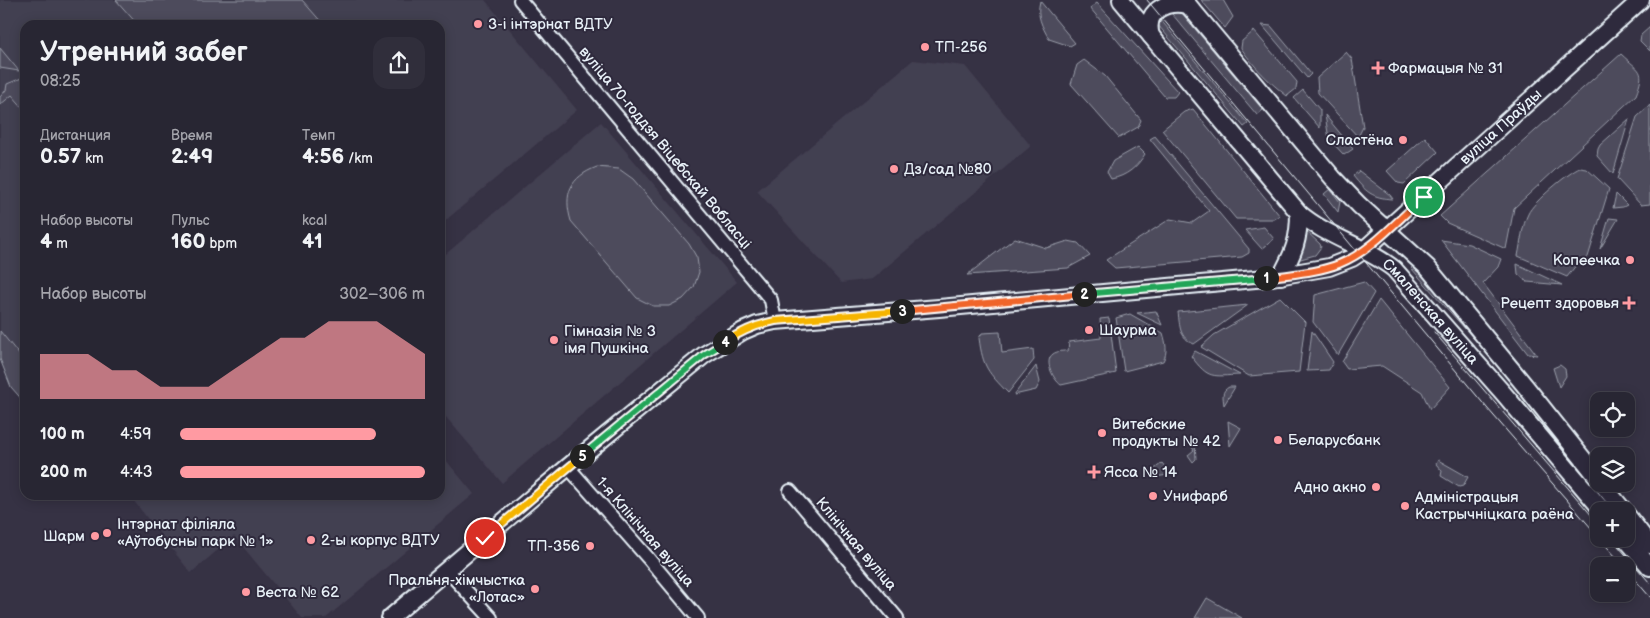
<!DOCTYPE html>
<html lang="ru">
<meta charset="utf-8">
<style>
body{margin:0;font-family:"Balsamiq Sans",sans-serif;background:#302e3b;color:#f1f3f6;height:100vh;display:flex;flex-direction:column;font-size:19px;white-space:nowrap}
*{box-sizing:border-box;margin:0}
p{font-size:16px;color:#a5a5ac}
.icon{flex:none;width:28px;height:28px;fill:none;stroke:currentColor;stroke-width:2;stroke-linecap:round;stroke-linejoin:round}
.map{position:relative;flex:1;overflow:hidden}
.panel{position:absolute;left:20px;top:20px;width:425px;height:480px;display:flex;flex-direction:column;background:#282633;border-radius:15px;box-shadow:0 2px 12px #0003,0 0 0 1px #44434e}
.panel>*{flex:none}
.fabs{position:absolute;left:1590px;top:392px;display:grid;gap:10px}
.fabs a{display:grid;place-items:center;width:45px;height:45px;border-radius:10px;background:#282633;box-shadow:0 2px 12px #0003,0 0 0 1px #44434e;font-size:25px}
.pin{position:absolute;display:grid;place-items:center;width:42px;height:42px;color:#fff;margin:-21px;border:2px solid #fff;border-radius:50%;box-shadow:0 1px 5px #0007}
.km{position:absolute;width:25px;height:25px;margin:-12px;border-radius:50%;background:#222;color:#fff;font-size:14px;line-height:25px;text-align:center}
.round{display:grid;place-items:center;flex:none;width:52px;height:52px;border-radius:15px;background:#302e3b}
.summary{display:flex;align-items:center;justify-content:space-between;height:85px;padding:0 20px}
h1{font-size:28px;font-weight:600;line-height:38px}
.figures{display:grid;grid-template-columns:repeat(3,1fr);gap:8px;height:85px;padding:5px 20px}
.figures div{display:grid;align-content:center}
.figures b{font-size:21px;font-weight:600}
.figures small{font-size:14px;font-weight:400}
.figures p{font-size:14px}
.chart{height:140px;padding:10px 20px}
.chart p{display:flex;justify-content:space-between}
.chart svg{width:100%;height:90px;margin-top:5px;fill:#ff9aa2;opacity:.7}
ul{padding:0 20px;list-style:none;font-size:16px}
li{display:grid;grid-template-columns:80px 60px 1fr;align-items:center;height:38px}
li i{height:12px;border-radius:6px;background:#ff9aa2}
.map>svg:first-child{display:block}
.built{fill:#433f51}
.green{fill:#4d4b5c;stroke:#9a9eaa}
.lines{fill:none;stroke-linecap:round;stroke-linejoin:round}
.minor-casing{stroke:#e8f1f8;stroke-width:16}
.major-casing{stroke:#e8f1f8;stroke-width:20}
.minor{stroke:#2f2a3d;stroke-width:12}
.major{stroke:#2f2a3d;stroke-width:16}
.tram{stroke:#e8f1f8;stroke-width:1}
.split-1-casing{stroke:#fff;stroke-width:10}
.split-2-casing{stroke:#fff;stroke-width:10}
.split-3-casing{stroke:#fff;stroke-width:10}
.split-4-casing{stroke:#fff;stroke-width:10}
.split-5-casing{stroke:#fff;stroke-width:10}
.split-6-casing{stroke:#fff;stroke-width:10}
.split-1{stroke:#f0652b;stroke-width:6}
.split-2{stroke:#22a559;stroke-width:6}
.split-3{stroke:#f0652b;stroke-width:6}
.split-4{stroke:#f5b400;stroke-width:6}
.split-5{stroke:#22a559;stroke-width:6}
.split-6{stroke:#f5b400;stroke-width:6}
.poi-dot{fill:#ff9aa2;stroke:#2f2a3d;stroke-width:2}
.labels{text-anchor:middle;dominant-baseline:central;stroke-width:4;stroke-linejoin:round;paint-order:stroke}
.poi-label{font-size:15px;fill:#e8f1f8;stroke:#2f2a3d;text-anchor:start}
.street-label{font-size:15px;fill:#e8f1f8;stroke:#2f2a3d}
</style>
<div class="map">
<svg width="1650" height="618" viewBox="0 0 1650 618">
<rect width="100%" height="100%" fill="#363244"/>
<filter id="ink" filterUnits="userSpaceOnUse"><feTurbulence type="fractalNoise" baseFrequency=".02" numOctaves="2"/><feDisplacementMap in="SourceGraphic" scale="10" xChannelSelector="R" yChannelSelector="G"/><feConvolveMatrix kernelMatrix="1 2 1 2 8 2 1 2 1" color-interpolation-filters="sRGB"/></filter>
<g filter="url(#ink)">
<path class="built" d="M0,0H485L577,110L440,225V25H25V363L0,331Z
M913,60L965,66L1031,146L872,279L841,283L757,191Z
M601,122L737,282L502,483L440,410V259Z
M440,453L474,494L326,618H302L234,536L191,573L129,495H440Z"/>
<path class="green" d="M116,0H302L324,25H138Z
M1201,0H1223L1233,17L1225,28Z
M1040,1L1075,43L1070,46L1049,39C1042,26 1036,16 1040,1Z
M1097,3L1178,92L1174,97H1165L1090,8Z
M1167,8L1180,11L1263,110L1257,115Z
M1159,18L1248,124L1244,127L1158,25Z
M1262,25L1271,26L1311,74L1307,78Z
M1650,27V51L1640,41L1641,35Z
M1254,31L1297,82L1296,89L1287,96C1269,82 1254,67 1241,48L1242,41Z
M0,48L19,71L0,68Z
M1346,52L1352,59L1363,127L1358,137L1318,93L1317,78Z
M1621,54C1640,72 1646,69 1636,95L1514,208L1506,249L1447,223L1440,216Z
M1084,60L1105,76L1141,120L1138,127L1119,138L1071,84L1077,65Z
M24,77L25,79V110L12,95L0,105V97L6,90L7,84Z
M1303,90L1320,110V128L1294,98Z
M1650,105V204L1641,205L1617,179L1637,117Z
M1193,109L1280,216L1274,219H1236L1162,130L1184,112Z
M1325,115L1353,149L1344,155L1329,139Z
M1629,119L1613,174L1597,156L1598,149L1600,145Z
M1155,136L1249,249V253L1242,257L1115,268L1106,260L1170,219L1192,223L1209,211L1150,139Z
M1425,137L1438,152L1404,184L1398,183L1387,171Z
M1138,147L1145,154C1137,167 1127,176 1111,179L1107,172L1113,161Z
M597,167L619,169L633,179L689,244L697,258L699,272L694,287L683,299L669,306H653L637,298L571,221C563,194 570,177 597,167Z
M1580,168L1587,169L1609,189L1588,257L1577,264L1567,277L1518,256C1521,242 1522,226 1528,214C1533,202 1569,172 1580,168Z
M1359,171L1390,195L1393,199C1372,198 1366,192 1353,176Z
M1330,189L1340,202L1338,212L1324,194Z
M1616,194L1627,205L1623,207L1613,208Z
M1609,218L1618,219L1600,249Z
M1264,227L1274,239L1262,249L1245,230Z
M1306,231L1320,244L1321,247L1315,255L1297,260L1304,247Z
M1015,238L1046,248L1068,241L1078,243L1090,256L1068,268L967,275Z
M1441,240L1469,244L1501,259L1498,267L1483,283L1537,355L1528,354Z
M1517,264L1562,285L1527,282L1518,274Z
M1414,265L1474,339L1411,268Z
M1364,282L1374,293L1338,355L1313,322L1315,295Z
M1280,297L1305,322L1299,372L1249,376L1201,347L1214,335Z
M1379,300L1450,387L1430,409L1422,392L1382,366L1347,369L1342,362Z
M1248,305L1194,344C1179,337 1180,327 1178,312Z
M1156,311L1162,325L1137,313Z
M1130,314L1163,333C1166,343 1168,352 1163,361L1124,371L1116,318Z
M1109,318L1116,373L1061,385C1054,380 1043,361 1053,354C1057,351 1063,351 1068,351L1069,342L1101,338L1100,319Z
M0,331L25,362V403L11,387L0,359Z
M1312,331L1333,362L1329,370L1307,371Z
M1000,332L1002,353L1033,349L1034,360L1008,393C988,372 983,368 979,338L982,333Z
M1195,351L1240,375C1212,376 1209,380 1191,356Z
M1560,365L1565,369L1566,376L1559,387L1553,368Z
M1036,366L1040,382L1036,390L1014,395Z
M1229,387H1235L1224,405C1223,397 1221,391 1229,387Z
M1228,421L1241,428L1230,446Z
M1192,440L1195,443L1196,459L1193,462L1188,455L1194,450L1188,442Z
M1438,460L1468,477L1463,486L1459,487L1441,476L1442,471L1436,464Z
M1162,463L1170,473L1168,475L1155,477L1152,471Z
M1207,598L1242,618H1195Z"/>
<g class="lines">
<defs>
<path id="minor" d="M520,0L771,300L775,321
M568,467L648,558L698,618
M790,491L897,618
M447,570L491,618"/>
<g id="major">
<path id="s1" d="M1121,0L1299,213C1327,237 1365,246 1394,269L1504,394L1603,511"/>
<path d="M1184,0L1333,178L1359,205L1428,268L1526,387L1599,479"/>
<path d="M1151,36C1144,12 1164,0 1188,5"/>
<path d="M1281,276C1294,252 1299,240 1299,213"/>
<path d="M1602,484L1624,511"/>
<path d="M1626,514L1650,545"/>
<path d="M1626,539L1650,567"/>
<path id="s2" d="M390,618L568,467L704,355L743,331L757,325L775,321L939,308L1266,278L1329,267L1352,258L1364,250L1641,0"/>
</g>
</defs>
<use href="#minor" class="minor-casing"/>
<use href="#major" class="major-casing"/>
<use href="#minor" class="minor"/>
<use href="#major" class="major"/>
<path class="tram" d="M1147,0L1487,408L1599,537
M1434,332L1599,524
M1600,539L1624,566
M1612,539L1650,583
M1626,569L1650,597"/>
</g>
</g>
<g class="lines" filter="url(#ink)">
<defs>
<path id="split-1" d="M1266,278C1290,274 1316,273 1339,264C1372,251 1397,220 1424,197"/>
<path id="split-2" d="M1084,294L1266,278"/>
<path id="split-3" d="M902,311L1084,294"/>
<path id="split-4" d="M725,342C741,331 756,325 775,321L902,311"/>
<path id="split-5" d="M582,456L704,355L725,342"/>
<path id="split-6" d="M485,538L582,456"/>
</defs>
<use href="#split-1" class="split-1-casing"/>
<use href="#split-2" class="split-2-casing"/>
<use href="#split-3" class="split-3-casing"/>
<use href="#split-4" class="split-4-casing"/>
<use href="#split-5" class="split-5-casing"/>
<use href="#split-6" class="split-6-casing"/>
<use href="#split-1" class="split-1"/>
<use href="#split-2" class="split-2"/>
<use href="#split-3" class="split-3"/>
<use href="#split-4" class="split-4"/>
<use href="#split-5" class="split-5"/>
<use href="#split-6" class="split-6"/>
</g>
<g class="poi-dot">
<circle cx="478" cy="24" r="5"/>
<circle cx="925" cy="47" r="5"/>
<path d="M1375.5 60.5h5v5h5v5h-5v5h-5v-5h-5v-5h5z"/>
<circle cx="1403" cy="140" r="5"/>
<circle cx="894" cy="169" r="5"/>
<circle cx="1630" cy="260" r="5"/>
<path d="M1626.5 295.5h5v5h5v5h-5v5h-5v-5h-5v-5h5z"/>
<circle cx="1089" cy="330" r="5"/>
<circle cx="554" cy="340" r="5"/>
<circle cx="1102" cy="433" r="5"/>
<circle cx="1278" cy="440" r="5"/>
<path d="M1091.5 464.5h5v5h5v5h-5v5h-5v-5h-5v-5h5z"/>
<circle cx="1376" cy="487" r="5"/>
<circle cx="1153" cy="496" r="5"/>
<circle cx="1405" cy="506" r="5"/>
<circle cx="107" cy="533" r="5"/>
<circle cx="95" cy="536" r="5"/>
<circle cx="311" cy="540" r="5"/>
<circle cx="590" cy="546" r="5"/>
<circle cx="535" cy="589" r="5"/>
<circle cx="246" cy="592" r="5"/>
</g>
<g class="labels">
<g class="poi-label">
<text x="488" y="24">3-і інтэрнат ВДТУ</text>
<text x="935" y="47">ТП-256</text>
<text x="1388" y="68">Фармацыя № 31</text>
<text x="1393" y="140" text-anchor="end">Сластёна</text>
<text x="904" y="169">Дз/сад №80</text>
<text x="1620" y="260" text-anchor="end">Копеечка</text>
<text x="1619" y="303" text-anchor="end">Рецепт здоровья</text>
<text x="1099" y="330">Шаурма</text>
<text x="564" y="331">Гімназія № 3<tspan x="564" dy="17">імя Пушкіна</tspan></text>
<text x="1112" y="424">Витебские<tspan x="1112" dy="17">продукты № 42</tspan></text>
<text x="1288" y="440">Беларусбанк</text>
<text x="1104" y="472">Ясса № 14</text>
<text x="1366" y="487" text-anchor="end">Адно акно</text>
<text x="1163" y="496">Унифарб</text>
<text x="1415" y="497">Адміністрацыя<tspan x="1415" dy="17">Кастрычніцкага раёна</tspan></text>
<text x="117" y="524">Інтэрнат філіяла<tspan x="117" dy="17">«Аўтобусны парк № 1»</tspan></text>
<text x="85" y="536" text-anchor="end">Шарм</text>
<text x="321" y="540">2-ы корпус ВДТУ</text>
<text x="580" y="546" text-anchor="end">ТП-356</text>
<text x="525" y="580" text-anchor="end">Пральня-хімчыстка<tspan x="525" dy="17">«Лотас»</tspan></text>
<text x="256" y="592">Веста № 62</text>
</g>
<g class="street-label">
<text stroke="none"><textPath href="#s2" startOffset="1269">вуліца Праўды</textPath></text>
<text transform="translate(665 148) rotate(50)">вуліца 70-годдзя Віцебскай Вобласці</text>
<text stroke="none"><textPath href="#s1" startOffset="444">Смаленская вуліца</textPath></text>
<text transform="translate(645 532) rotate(49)">1-я Клінічная вуліца</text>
<text transform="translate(856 544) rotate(50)">Клінічная вуліца</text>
</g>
</g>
</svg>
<div class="fabs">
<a><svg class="icon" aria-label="locate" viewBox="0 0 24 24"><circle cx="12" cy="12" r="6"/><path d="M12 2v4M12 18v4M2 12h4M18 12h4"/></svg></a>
<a><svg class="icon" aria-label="layers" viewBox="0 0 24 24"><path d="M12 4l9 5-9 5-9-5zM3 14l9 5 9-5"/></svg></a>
<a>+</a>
<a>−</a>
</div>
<div class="pin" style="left:1424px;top:197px;background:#1e9e55"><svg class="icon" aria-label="arrive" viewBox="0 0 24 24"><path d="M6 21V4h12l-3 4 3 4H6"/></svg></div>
<div class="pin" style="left:485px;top:538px;background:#d93025"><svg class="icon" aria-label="check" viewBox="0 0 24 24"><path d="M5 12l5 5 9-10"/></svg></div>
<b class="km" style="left:1266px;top:278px">1</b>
<b class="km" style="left:1084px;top:294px">2</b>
<b class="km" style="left:902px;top:311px">3</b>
<b class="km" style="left:725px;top:342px">4</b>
<b class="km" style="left:582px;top:456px">5</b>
<section class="panel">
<div class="summary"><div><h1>Утренний забег</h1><p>08:25</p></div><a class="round"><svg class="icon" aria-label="share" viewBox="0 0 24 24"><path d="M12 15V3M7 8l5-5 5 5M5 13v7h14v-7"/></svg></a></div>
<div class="figures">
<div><p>Дистанция</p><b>0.57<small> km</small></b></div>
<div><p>Время</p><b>2:49</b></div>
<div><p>Темп</p><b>4:56<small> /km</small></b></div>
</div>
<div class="figures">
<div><p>Набор высоты</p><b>4<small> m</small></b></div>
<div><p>Пульс</p><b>160<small> bpm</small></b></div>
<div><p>kcal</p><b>41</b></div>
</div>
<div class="chart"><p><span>Набор высоты</span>302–306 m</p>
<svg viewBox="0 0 160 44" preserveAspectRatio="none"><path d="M0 44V22L10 22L20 22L30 30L40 30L50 38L60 38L70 38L80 30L90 22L100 14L110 14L120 6L130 6L140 6L150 14L160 22V44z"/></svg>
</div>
<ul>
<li><b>100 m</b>4:59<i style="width:80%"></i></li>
<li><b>200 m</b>4:43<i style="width:100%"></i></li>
</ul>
</section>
</div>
